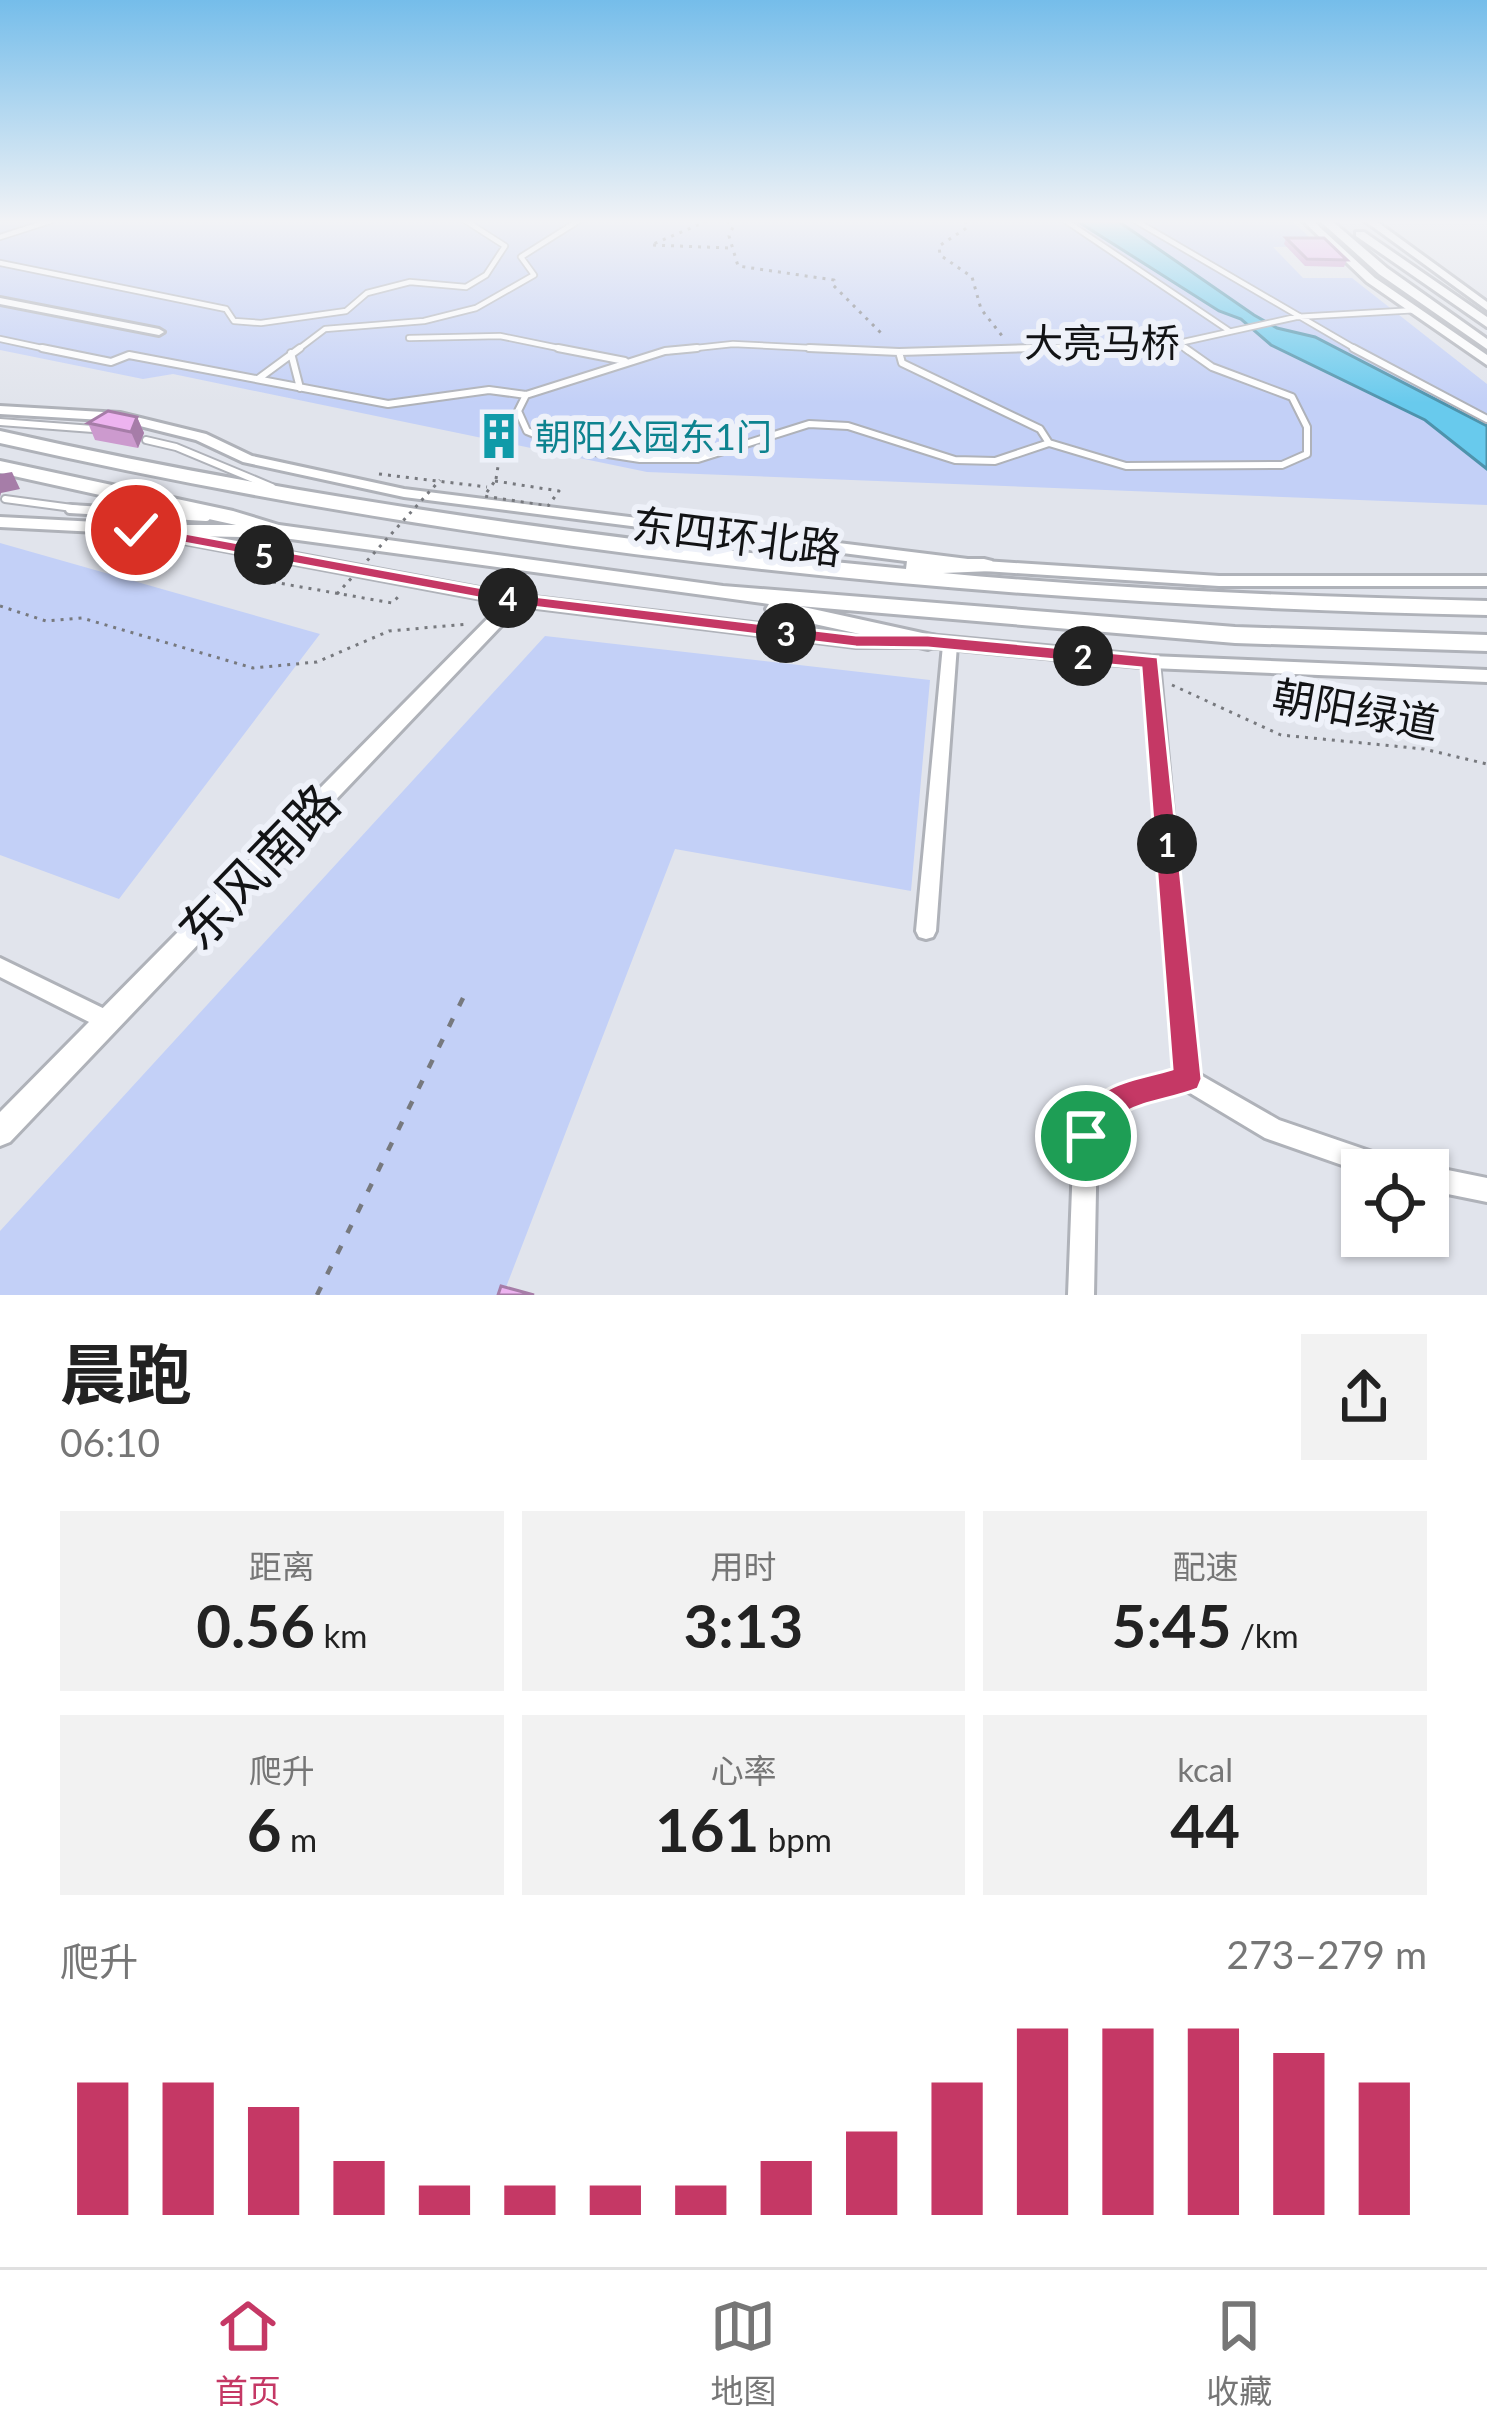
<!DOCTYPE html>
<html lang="zh">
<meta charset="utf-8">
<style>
body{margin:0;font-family:Lato,"Noto Sans SC",sans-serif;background:#f2f2f2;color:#222;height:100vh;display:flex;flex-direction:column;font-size:45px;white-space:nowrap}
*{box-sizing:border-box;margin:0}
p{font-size:39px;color:#767676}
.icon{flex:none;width:66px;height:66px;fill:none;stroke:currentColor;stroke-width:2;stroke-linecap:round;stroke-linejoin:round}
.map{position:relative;height:1295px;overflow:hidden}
.sheet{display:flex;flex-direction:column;background:#fff;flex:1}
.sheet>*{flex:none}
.buttons{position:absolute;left:1341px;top:1149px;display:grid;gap:24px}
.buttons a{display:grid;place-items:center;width:108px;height:108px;border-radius:0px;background:#fff;box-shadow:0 3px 9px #0004;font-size:60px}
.pin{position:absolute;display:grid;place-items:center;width:102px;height:102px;color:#fff;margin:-51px;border:6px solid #fff;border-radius:50%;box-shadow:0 3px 12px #0007}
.km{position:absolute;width:60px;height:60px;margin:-30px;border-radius:50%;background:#222;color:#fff;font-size:33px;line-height:60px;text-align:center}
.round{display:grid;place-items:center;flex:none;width:126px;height:126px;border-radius:0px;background:#f2f2f2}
.head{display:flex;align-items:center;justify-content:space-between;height:204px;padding:0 60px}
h1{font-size:66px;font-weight:700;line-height:90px}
.metrics{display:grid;grid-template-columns:repeat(3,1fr);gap:18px;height:204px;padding:12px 60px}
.metrics div{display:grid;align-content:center;border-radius:0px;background:#f2f2f2;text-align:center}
.metrics b{font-size:60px;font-weight:700}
.metrics small{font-size:33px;font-weight:400}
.metrics p{font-size:33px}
.chart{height:336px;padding:24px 60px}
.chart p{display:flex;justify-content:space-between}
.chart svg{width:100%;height:216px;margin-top:12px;stroke:#c53865;stroke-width:6}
.menu{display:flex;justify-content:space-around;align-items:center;height:168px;border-top:3px solid #e0e0e0;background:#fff;font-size:33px;color:#767676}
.menu a{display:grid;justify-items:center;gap:6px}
.menu .on{color:#c53865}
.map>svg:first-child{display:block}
.green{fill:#c3d0f7}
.water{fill:#68caed;stroke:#4e93ac;stroke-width:3}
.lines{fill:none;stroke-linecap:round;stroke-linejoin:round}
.service-far2-casing{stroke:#afb2b9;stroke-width:8}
.service-far1-casing{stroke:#afb2b9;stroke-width:10}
.service-casing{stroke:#afb2b9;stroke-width:14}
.minor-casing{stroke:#afb2b9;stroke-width:6}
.tertiary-casing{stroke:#afb2b9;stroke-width:6}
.secondary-casing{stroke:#afb2b9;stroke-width:6}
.trunk-casing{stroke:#afb2b9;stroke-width:6}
.path-far1{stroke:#77797e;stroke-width:3;stroke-dasharray:3 6;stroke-linecap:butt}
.path{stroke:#77797e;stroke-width:4.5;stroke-dasharray:9 14;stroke-linecap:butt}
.service-far2{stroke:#fff;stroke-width:4.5}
.service-far1{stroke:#fff;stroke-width:6}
.service{stroke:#fff;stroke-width:8}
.minor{fill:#fff;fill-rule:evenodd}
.tertiary{fill:#fff;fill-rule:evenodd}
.secondary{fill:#fff;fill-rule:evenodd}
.trunk{fill:#fff;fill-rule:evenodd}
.path-bridge{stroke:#77797e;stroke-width:3;stroke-dasharray:3 6;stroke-linecap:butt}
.wall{fill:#cc9ace}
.shaded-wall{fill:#a67da8}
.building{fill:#edb3f0;stroke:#a67da8;stroke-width:3}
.route{fill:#c53865;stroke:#fff;stroke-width:3}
.labels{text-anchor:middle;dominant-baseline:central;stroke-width:12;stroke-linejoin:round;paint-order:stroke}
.far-culture-label{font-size:36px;fill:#0d838f;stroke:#eef1f9;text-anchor:start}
.far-neighbourhood-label{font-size:39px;fill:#121315;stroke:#eef1f9}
.street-label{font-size:42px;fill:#121315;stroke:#eef1f9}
.near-street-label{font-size:51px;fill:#121315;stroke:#eef1f9}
</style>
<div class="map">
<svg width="1487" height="1295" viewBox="0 0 1487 1295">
<rect width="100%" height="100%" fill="#e1e4ec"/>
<path class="green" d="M0,221H1292L1319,246L1273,247L1303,278H1352L1487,384V505L647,472L173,374L143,379L0,350Z
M0,543L320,634L119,899L0,855Z
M545,636L930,680L911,891L675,849L503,1295H0V1231Z"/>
<path class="water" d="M1077,221H1118L1254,315L1277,328L1315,337L1487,426V469L1425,420L1271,345L1241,319L1219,311Z"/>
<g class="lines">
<defs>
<path id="service-far2" d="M1066,221L1228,330
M1136,221L1359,351
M0,237L50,221
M0,263L226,309L234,321L261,323L346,311L367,293L410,282L466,287L486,275L505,246L466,221
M409,338L500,336L573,351
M0,339L56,351
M1180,344L1188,351
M296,351L325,329L424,321L476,308L534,275L521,257L578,221
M668,351L733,344L871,351
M941,351L1179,343L1296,317L1417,310"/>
<path id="service-far1" d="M42,348L111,362L129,355L388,404L489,390L526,395L665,351L697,348
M558,348L625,361
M809,348L899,352L1034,348
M1353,348L1487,419
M899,352L902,363L1040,429L1049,443
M291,353L300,388
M258,379L300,348
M526,395L518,411L527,431L569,448L640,459H698L809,424L848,426L955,460L995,461L1049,443L1126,466L1282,465L1307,454V427L1292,397L1212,367L1185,348
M0,422L93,429
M146,440L176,447L272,487
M5,499L102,512"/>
<path id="service" d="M70,509L206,517"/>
<path id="minor" d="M0,298L159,329L164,332L159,335L0,304Z
M950,640L957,645L936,931L933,937L926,939L919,937L916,931L943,645Z
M1151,657L1159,662L1197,1073L1279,1120L1390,1158L1398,1162L1402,1170H1362V1172L1265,1138L1185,1090C1150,1098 1116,1104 1097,1138L1094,1295H1068L1074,1136C1094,1090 1130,1081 1175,1071L1143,662Z
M0,958L115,1014L119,1021L115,1028L108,1031L101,1028L0,977Z
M1428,1166L1487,1178V1202L1428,1190V1170H1419Z"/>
<path id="tertiary" d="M1303,221H1313L1375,278L1487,355V365L1367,282Z
M1365,221H1376L1487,302V310Z
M0,406L120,413L206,434L252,456L404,489L984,561L1219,576H1487V586H1219L984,571L404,497L243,462L196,440L120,421L0,414Z
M0,517L136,524L516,595L856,635H928L1151,656L1487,670V682L1151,668L928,647H856L520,606L10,1142L0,1146V1112L503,603L136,534L0,527Z"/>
<path id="secondary" d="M1320,221H1332L1387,268L1487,339V349L1379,274Z
M1356,232H1364L1487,317V327L1356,236Z"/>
<path id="trunk" d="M0,431C298,498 602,540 906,569L907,561L915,559H984L992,561L995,566L992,571L943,573C1124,590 1305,597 1487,601V615C989,605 487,553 0,443Z
M0,461L233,511L279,525L723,586L1235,627L1487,635V651L1235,643L799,606L936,636L940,641L936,646L928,649L769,614L766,609L769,604L276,537L252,530L249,535L242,537L136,535L126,529L129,525H236L0,473Z"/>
</defs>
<use href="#service-far2" class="service-far2-casing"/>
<use href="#service-far1" class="service-far1-casing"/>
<use href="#service" class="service-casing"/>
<use href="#minor" class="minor-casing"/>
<use href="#tertiary" class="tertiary-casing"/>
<use href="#secondary" class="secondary-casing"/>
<use href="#trunk" class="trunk-casing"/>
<path class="path-far1" d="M707,221L651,245L731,248
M727,221L733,227L729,236L738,266L834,280L833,285L884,336
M965,221L968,227L939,246L940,255L972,277L981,309L1003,337
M379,474L487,487
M496,479L499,460L515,441
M495,481L559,491L548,506L484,496Z
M273,582L392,603L398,597
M0,606L46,621L82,618L253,668L317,662L389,631L468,624
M1172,685L1281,735L1424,749L1487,764"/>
<path class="path" d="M317,1295L464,996"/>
<use href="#service-far2" class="service-far2"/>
<use href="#service-far1" class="service-far1"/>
<use href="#service" class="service"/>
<use href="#minor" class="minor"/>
<use href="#tertiary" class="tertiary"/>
<use href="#secondary" class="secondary"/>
<use href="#trunk" class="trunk"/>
<path class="path-bridge" d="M337,594L440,480"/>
</g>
<path class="wall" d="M1286,238L1347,260L1344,267L1305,266L1284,244Z
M137,417L144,433L138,448L95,440L88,423Z"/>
<path class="shaded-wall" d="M137,417L144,433L138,448L131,432Z
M12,472L20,489L1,493L0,497V474Z"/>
<path class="building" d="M1286,238H1324L1347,260L1307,259Z
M108,411L137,417L131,432L88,423Z
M501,1286L534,1295H498Z"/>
<linearGradient id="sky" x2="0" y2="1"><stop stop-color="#75bdea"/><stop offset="0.55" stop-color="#f2f3f6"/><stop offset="1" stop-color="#f2f3f6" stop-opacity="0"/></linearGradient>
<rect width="1487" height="403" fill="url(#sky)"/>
<path class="route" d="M136,524L516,594L856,635H928L1158,657L1202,1079L1198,1089C1155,1106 1116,1099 1097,1147L1086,1151L1075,1147L1071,1136C1093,1082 1120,1084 1172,1069L1141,668L928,648L856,647L516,605L130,533V526Z"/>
<defs>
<symbol id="building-bare" viewBox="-9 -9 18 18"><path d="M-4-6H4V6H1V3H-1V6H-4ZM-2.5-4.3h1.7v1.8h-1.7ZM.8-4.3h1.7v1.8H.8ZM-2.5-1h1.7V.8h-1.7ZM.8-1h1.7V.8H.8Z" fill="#0f9aa8" stroke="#eef1f9" stroke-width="2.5" paint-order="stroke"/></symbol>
</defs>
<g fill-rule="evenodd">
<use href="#building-bare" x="466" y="403" width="66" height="66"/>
</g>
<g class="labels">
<g class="far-culture-label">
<text x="535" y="436">朝阳公园东1门</text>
</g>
<g class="far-neighbourhood-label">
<text x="1102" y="342">大亮马桥</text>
</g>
<g class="street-label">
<text transform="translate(737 536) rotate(7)">东四环北路</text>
<text transform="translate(1356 709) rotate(10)">朝阳绿道</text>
</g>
<g class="near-street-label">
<text transform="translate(258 866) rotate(-46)">东风南路</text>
</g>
</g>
</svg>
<div class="buttons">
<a><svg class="icon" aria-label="locate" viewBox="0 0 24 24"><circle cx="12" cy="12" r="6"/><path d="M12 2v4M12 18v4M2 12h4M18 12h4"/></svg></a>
</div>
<div class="pin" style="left:1086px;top:1136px;background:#1e9e55"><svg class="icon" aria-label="arrive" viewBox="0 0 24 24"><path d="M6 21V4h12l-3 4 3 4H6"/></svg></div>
<div class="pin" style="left:136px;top:530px;background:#d93025"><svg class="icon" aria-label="check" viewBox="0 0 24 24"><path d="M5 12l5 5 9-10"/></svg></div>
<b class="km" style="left:1167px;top:844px">1</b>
<b class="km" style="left:1083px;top:656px">2</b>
<b class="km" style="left:786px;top:633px">3</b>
<b class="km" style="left:508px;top:598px">4</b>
<b class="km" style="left:264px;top:555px">5</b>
</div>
<section class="sheet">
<div class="head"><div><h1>晨跑</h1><p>06:10</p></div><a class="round"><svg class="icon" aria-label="share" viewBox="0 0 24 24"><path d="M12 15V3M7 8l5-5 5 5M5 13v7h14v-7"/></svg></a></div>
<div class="metrics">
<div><p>距离</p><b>0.56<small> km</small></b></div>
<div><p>用时</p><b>3:13</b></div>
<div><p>配速</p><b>5:45<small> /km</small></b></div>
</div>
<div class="metrics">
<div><p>爬升</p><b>6<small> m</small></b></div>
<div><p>心率</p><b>161<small> bpm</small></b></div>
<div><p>kcal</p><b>44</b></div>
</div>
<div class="chart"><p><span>爬升</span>273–279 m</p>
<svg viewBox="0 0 160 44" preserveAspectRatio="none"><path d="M5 44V17M15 44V17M25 44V22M35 44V33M45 44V38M55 44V38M65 44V38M75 44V38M85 44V33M95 44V27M105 44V17M115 44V6M125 44V6M135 44V6M145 44V11M155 44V17"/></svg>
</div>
</section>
<nav class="menu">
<a class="on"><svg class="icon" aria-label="home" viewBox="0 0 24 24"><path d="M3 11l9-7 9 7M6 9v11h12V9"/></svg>首页</a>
<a><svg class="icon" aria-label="map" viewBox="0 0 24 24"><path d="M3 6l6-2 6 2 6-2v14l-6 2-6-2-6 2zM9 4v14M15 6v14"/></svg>地图</a>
<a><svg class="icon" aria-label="saved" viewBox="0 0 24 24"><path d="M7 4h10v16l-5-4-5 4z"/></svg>收藏</a>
</nav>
